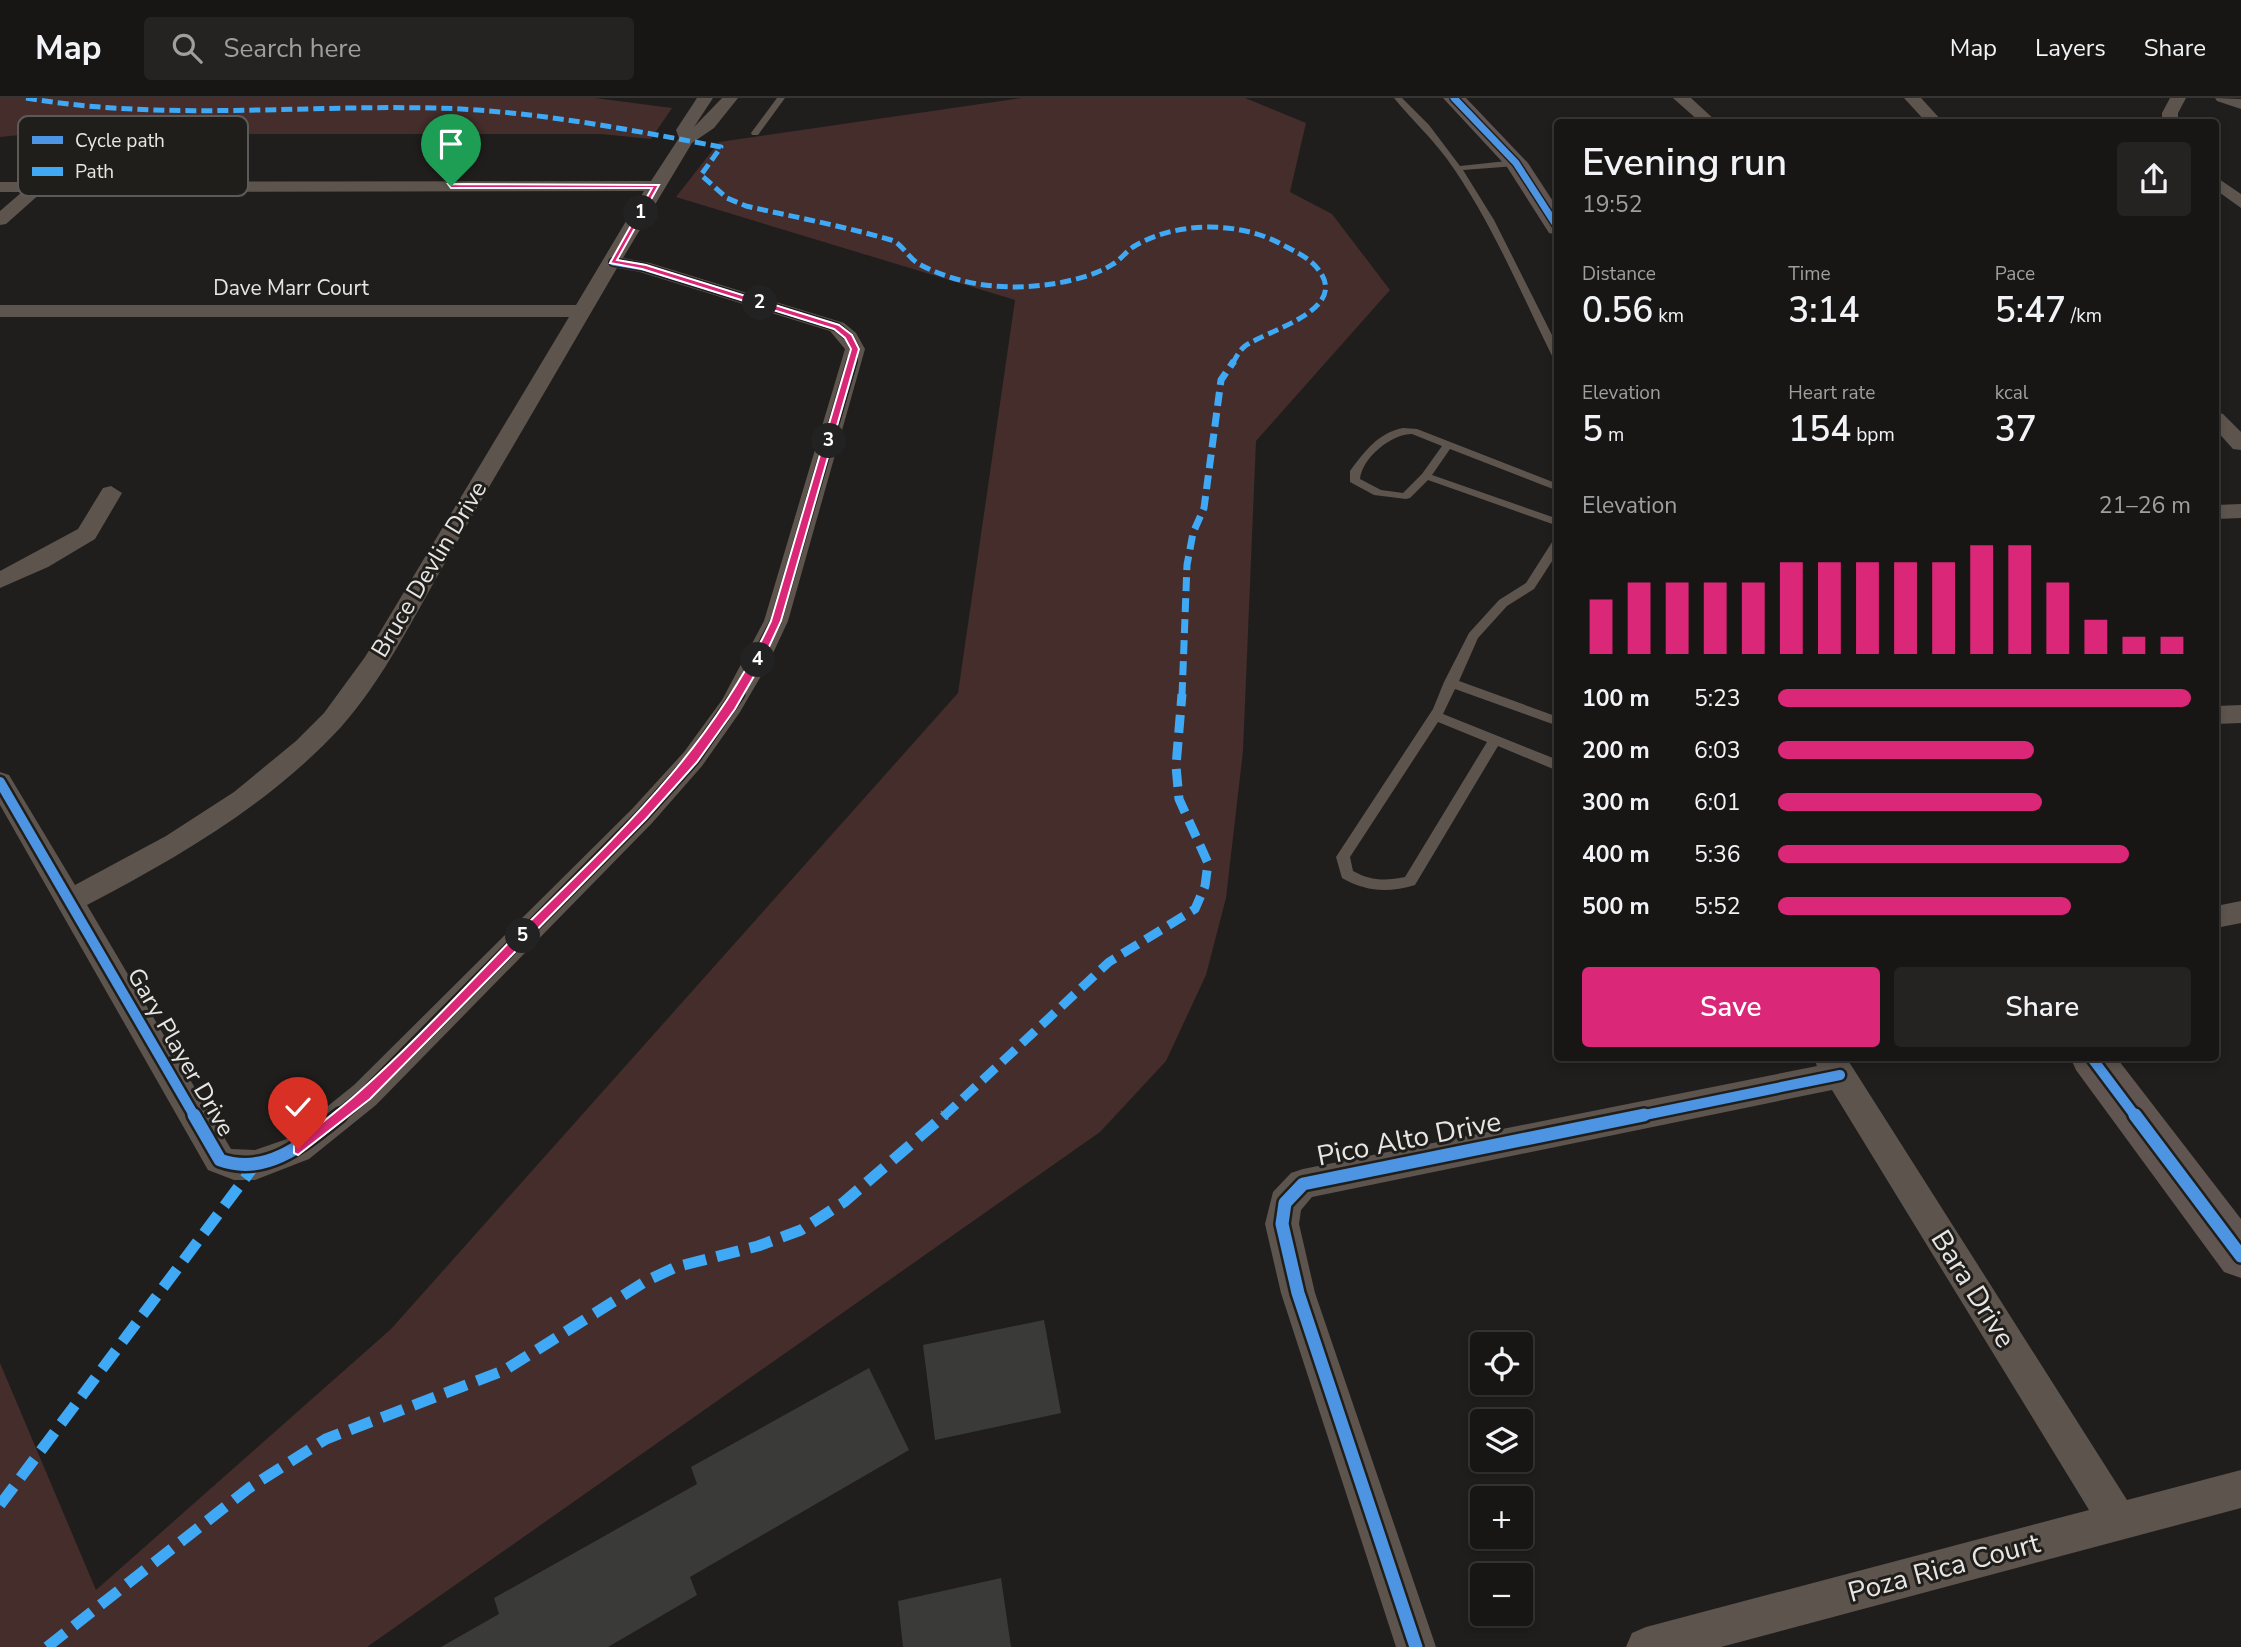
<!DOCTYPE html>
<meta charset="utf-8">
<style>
body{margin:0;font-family:"Nunito Sans",sans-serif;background:#242322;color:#f1f3f6;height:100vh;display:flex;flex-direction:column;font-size:26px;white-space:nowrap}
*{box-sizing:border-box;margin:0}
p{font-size:23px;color:#9e9fa0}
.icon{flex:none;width:38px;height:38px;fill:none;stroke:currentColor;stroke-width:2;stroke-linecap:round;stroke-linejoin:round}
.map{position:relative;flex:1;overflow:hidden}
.sheet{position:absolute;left:1554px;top:21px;width:665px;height:942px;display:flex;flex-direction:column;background:#171615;border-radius:7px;box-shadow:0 4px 10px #0003,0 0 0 2px #363534}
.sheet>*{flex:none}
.controls{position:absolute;left:1470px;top:1234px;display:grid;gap:14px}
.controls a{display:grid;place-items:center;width:63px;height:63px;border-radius:7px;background:#171615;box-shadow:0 4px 10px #0003,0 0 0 2px #363534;font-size:35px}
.pin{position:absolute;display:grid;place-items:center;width:60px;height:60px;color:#fff;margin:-72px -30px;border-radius:50% 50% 50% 0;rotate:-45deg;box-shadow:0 0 7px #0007}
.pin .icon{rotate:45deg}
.km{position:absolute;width:35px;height:35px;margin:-18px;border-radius:50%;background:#222;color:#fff;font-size:19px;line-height:35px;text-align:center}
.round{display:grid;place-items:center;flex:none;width:74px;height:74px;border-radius:7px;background:#242322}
.summary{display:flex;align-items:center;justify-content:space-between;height:119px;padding:0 28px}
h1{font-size:38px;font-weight:600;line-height:52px}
.metrics{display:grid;grid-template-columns:repeat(3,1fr);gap:10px;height:119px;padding:7px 28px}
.metrics div{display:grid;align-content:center}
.metrics b{font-size:35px;font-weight:600}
.metrics small{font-size:19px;font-weight:400}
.metrics p{font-size:19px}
.chart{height:196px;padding:14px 28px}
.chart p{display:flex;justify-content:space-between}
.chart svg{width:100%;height:126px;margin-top:7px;stroke:#db2777;stroke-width:6}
.button{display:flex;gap:14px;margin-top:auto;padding:14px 28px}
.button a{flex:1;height:80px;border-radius:7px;background:#db2777;color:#fff;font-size:28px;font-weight:600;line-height:80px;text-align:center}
.button a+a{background:#242322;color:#f1f3f6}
ul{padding:0 28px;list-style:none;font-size:23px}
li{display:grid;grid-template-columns:112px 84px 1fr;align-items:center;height:52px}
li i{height:18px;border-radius:9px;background:#db2777}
header{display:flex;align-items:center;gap:42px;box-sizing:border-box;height:98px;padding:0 35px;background:#171615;border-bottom:2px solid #363534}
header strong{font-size:33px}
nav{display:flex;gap:38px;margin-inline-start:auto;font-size:24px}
.search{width:490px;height:63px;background:#242322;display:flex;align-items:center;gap:18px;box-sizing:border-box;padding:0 24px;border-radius:7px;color:#9e9fa0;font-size:26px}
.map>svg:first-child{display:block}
.green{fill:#442d2b}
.building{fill:#3a3a38}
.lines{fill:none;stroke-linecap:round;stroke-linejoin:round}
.lane{fill:#5e544e;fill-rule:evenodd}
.street{fill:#5e544e;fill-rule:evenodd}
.secondary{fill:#605550;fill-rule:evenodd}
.quiet-far3{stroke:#3fa9f5;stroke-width:5;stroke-dasharray:11 5;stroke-linecap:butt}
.quiet-far2{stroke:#3fa9f5;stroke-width:7;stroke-dasharray:14 7;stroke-linecap:butt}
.quiet-far1{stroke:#3fa9f5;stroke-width:9;stroke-dasharray:18 9;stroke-linecap:butt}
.quiet{stroke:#3fa9f5;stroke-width:11;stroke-dasharray:23 11;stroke-linecap:butt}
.cycleway-far3-casing{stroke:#201e1b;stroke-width:10}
.cycleway-far2-casing{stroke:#201e1b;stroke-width:12}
.cycleway-far1-casing{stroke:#201e1b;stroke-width:15}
.cycleway-casing{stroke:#201e1b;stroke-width:18}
.cycleway-far3{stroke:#4d94e3;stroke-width:7}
.cycleway-far2{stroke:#4d94e3;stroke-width:9}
.cycleway-far1{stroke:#4d94e3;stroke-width:10}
.cycleway{stroke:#4d94e3;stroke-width:13}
.route{fill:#db2777;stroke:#fff;stroke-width:2}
.labels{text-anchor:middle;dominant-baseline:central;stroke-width:6;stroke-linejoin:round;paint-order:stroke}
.far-street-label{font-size:21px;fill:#e8e6e5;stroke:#201e1b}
.street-label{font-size:24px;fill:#e8e6e5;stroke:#201e1b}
.near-street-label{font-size:28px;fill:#e8e6e5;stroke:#201e1b}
.key{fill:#201e1b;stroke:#5c5a58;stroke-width:2}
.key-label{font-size:19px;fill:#e8e6e5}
</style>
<header>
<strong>Map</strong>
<div class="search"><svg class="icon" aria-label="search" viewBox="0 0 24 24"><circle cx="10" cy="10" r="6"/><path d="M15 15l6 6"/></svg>Search here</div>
<nav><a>Map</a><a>Layers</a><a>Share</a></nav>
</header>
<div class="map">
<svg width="2241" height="1549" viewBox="0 0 2241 1549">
<rect width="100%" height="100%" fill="#1f1e1c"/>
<path class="green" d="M0,0H595L672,10L651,41L601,36H31L0,39Z
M1021,0H1245L1306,25L1290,94L1332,116L1390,192L1256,343L1243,653L1226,800L1206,877L1166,963L1100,1034L367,1549H0V1265L96,1492L391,1231L958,595L1015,202L676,99L719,44Z"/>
<path class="building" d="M1044,1222L1061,1315L935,1342L923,1247Z
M869,1270L909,1352L690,1479L697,1497L608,1549H441L499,1516L494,1500L697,1386L691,1369Z
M1001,1480L1011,1549H903L898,1503Z"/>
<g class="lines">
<path class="lane" d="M777,0H785L758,37H752L751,35Z
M1394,0H1402L1429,27L1460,68L1516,62L1520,65L1516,68L1463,72L1494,122L1558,249V263L1553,260C1520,193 1491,122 1447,61C1431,39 1411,21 1394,0Z
M1403,330L1417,331L1558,386V393L1450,351L1432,377L1558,421V428L1428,382L1410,400L1406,401L1374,397L1350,384V373C1365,353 1378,335 1403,330ZM1412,336L1442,348L1422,376L1403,395L1381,392L1360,381C1362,360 1391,336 1412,336Z
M1554,441H1558V454L1534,491L1507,508L1478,540L1459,583L1558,619V628L1455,591L1443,616L1558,662V673L1498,648L1415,787C1388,795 1367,794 1342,780L1336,759L1433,611L1444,584L1469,535L1499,502L1526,485ZM1438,624L1487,644L1405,779C1386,783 1371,783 1353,773L1350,759Z"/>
<path class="street" d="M697,0H713L694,29L722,0H738L714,30L692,45L623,160L650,165L844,225L856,235L865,251L788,523L768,566L740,614L702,668L652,725L376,1007L309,1061L255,1082H234L208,1072L0,707V674L9,677L75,787L166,738L234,694L296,643L324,615L365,559L569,219H0V207H576L644,93L42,94L6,126L0,127V113L22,94H0V84L651,83L679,40L676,32ZM617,170L640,174L830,233L845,251L764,523L722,602L684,654L632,711L354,987L287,1041L255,1052L231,1051L87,807C179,759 270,706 341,629C384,581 414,518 446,463C503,365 560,268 617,170Z
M1673,0H1691L1717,24H1700Z
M1904,0H1921L1943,24H1926Z
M2170,0H2186L2178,15V24H2162V15Z
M2215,0L2241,1V11L2217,3Z
M2216,79L2241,96V110L2216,92Z
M2216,314L2223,316L2241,334V352L2233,351L2216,332Z
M111,388L122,395L95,441L48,469L0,490V473L78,431L103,390Z
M2241,406V420L2216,421V407Z
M2241,607V625L2216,626V608Z
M2241,803V825L2216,830V808Z
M1813,959H1845L1851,967L2127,1402L2241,1372V1410L1721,1549H1626L1632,1535L1646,1529L2089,1412L1832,992L1312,1099L1301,1112L1299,1126L1315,1195L1436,1549H1396L1281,1195L1265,1126L1273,1094L1291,1075L1303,1071L1817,968Z"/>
<path class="secondary" d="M1443,0H1466L1528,65L1558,111V137L1549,135L1507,69Z
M2070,959H2116L2241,1121V1180L2224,1174L2076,972Z"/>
<path class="quiet-far3" d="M26,0C162,23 296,7 433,10C530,12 626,31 721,49L701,77L727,100L746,108C794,119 843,128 891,142C902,145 908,160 919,166C960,188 1007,193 1052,186C1071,183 1097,177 1113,166C1120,162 1126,154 1133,149C1175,123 1239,123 1281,146C1296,154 1313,161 1322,177C1343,214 1266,233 1245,248C1240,252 1236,259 1233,265"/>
<path class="quiet-far2" d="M1182,598L1187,467L1193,435L1204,410L1221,282L1234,263"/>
<path class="quiet-far1" d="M943,1019L1109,864L1195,811L1205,788L1208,765L1179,701L1176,668L1182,596"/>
<path class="quiet" d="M0,1407L255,1067
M47,1549L249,1390L326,1341L505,1272L646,1183L676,1169L758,1148L801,1132L844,1104L945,1017"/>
<defs>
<path id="cycleway-far3" d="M1454,0L1516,65L1558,130
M613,164L643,169L837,229L849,239L855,251L851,265"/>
<path id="cycleway-far2" d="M737,598L776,523L852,263"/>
<path id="cycleway-far1" d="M0,684L195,1019
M2091,959L2136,1019
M338,1019L365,997L642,718L693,661L738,596
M1635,1019L1840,977"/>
<path id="cycleway" d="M194,1017L220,1062C267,1079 306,1044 340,1017
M2135,1017L2241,1158
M1416,1549L1298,1195L1282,1126L1285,1105L1303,1086L1644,1017"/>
</defs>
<use href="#cycleway-far3" class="cycleway-far3-casing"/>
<use href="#cycleway-far2" class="cycleway-far2-casing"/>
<use href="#cycleway-far1" class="cycleway-far1-casing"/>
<use href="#cycleway" class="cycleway-casing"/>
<use href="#cycleway-far3" class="cycleway-far3"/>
<use href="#cycleway-far2" class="cycleway-far2"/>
<use href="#cycleway-far1" class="cycleway-far1"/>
<use href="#cycleway" class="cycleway"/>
</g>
<path class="route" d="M448,86L659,87L617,162L646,167L839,227L852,237L859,251L781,523L761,566L735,611L697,664L646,721L370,1001L298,1057L294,1055V1047C316,1029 339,1012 360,993C415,944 466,888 518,835C617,737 711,652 771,523L851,251L845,240L834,231L642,171L610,165L652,90H451Z"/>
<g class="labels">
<g class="far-street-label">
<text x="291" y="190">Dave Marr Court</text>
</g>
<g class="street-label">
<text transform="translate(429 471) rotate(-59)">Bruce Devlin Drive</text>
<text transform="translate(181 954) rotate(60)">Gary Player Drive</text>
</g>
<g class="near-street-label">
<text transform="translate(1409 1041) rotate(-11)">Pico Alto Drive</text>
<text transform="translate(1973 1191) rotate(58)">Bara Drive</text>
<text transform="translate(1944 1470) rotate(-15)">Poza Rica Court</text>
</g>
</g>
<rect x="18" y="18" width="230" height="80" rx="10" class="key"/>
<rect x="32" y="38" width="31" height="8" fill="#4d94e3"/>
<rect x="32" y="69" width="31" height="9" fill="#3fa9f5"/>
<g class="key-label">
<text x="75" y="49">Cycle path</text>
<text x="75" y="80">Path</text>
</g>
</svg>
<div class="controls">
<a><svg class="icon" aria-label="locate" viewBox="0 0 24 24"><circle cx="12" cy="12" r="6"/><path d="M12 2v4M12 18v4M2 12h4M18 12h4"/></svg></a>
<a><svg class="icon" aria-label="layers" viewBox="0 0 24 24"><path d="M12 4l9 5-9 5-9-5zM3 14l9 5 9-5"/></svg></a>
<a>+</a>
<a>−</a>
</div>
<div class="pin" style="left:451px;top:88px;background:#1e9e55"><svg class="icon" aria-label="arrive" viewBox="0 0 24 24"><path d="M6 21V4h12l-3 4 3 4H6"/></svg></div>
<div class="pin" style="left:298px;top:1051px;background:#d93025"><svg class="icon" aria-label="check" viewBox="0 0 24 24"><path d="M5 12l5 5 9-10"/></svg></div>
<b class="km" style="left:641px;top:115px">1</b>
<b class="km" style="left:760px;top:205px">2</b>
<b class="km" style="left:829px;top:343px">3</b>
<b class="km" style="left:758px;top:562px">4</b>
<b class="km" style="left:523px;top:838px">5</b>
<section class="sheet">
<div class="summary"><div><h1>Evening run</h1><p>19:52</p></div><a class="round"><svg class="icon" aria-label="share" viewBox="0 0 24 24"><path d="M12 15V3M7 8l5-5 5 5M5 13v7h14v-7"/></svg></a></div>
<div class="metrics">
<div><p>Distance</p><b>0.56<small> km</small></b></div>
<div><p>Time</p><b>3:14</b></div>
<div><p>Pace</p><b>5:47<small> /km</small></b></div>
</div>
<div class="metrics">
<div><p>Elevation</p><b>5<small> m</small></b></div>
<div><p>Heart rate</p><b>154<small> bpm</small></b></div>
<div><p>kcal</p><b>37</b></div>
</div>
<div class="chart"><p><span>Elevation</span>21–26 m</p>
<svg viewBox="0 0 160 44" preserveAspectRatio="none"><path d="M5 44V25M15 44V19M25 44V19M35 44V19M45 44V19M55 44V12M65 44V12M75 44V12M85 44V12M95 44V12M105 44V6M115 44V6M125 44V19M135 44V32M145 44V38M155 44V38"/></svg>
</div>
<ul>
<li><b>100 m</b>5:23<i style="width:100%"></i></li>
<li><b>200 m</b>6:03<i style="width:62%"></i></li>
<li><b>300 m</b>6:01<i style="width:64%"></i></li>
<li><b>400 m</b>5:36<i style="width:85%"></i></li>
<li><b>500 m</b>5:52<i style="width:71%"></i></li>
</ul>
<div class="button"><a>Save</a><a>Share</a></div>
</section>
</div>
